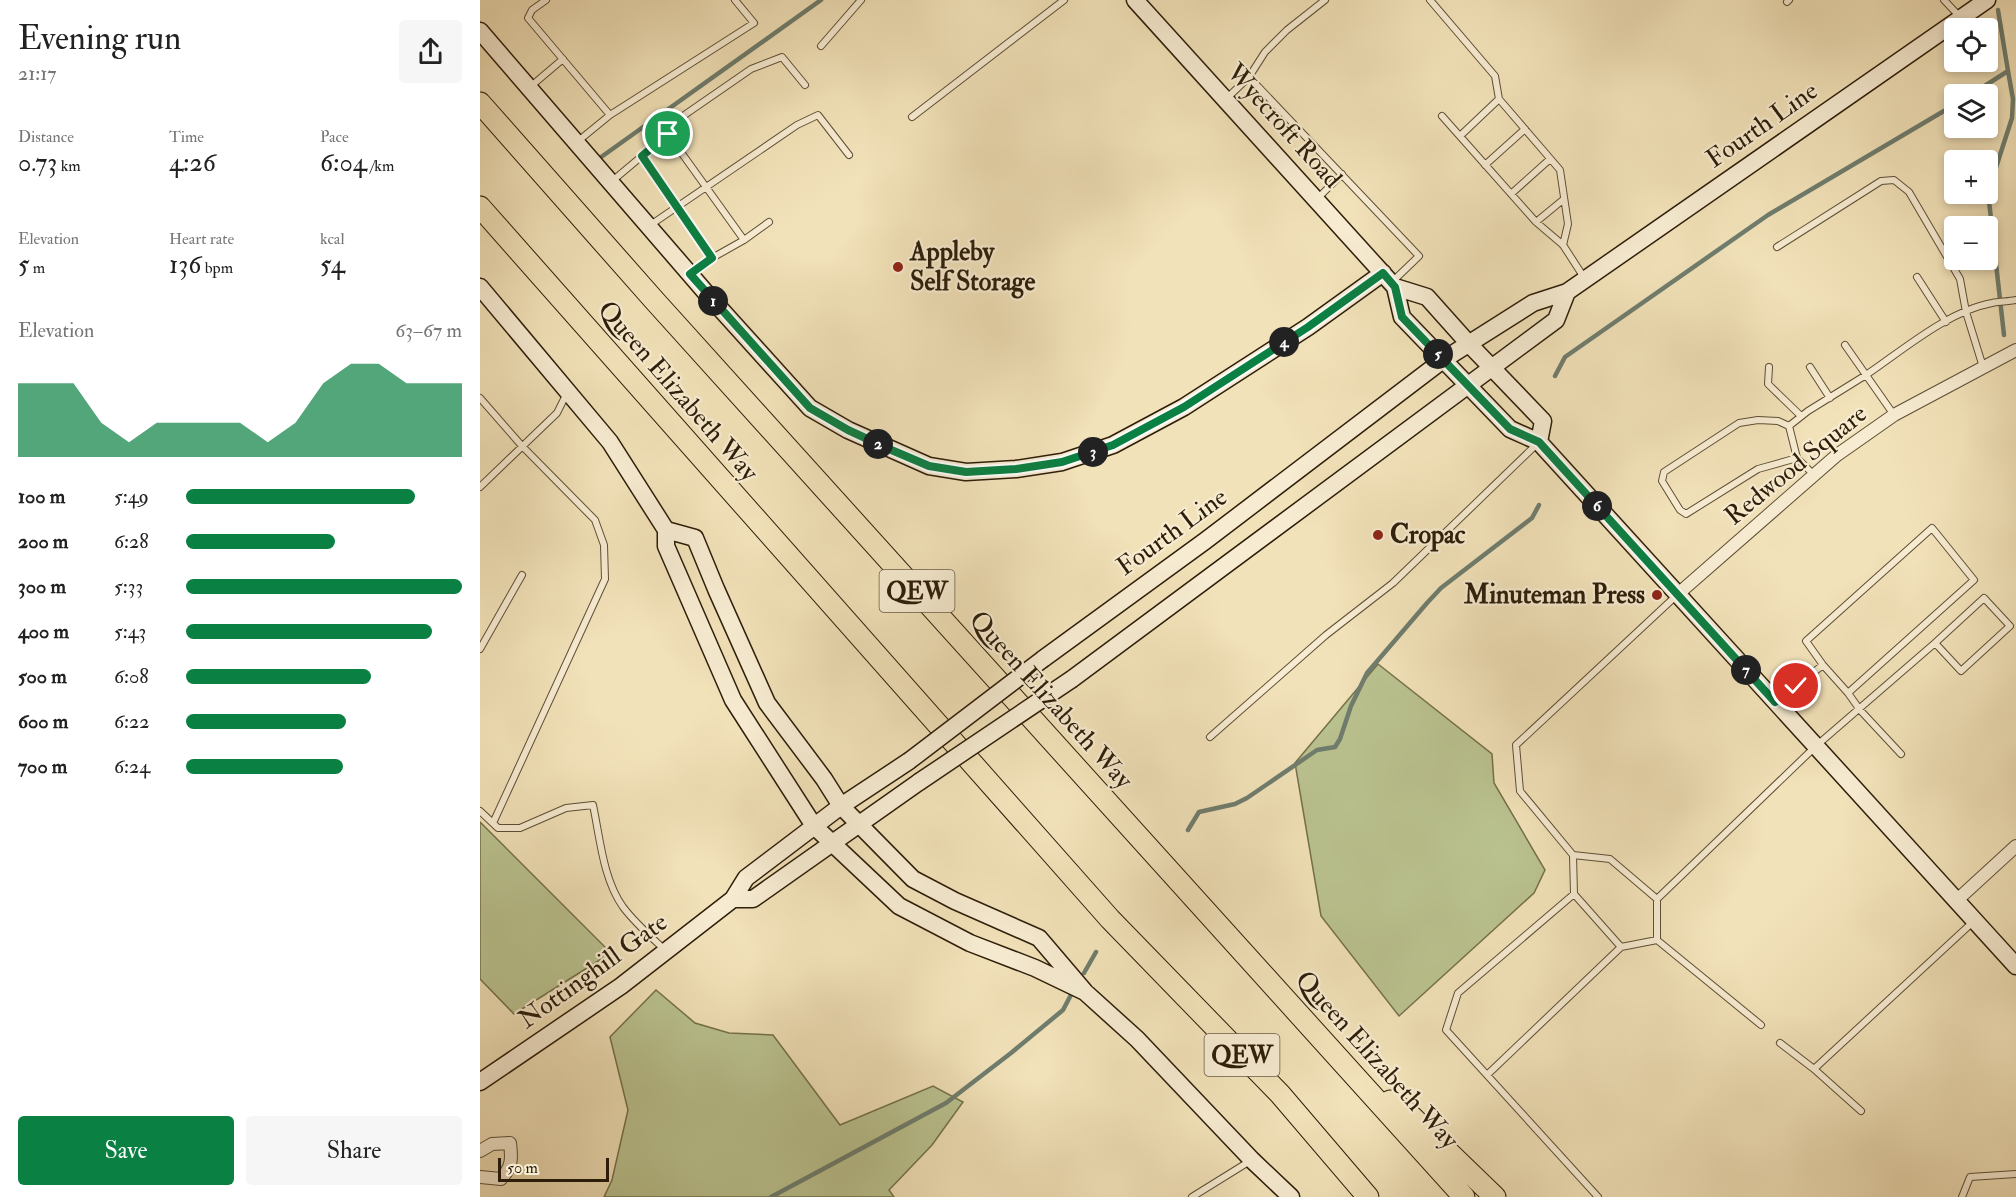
<!DOCTYPE html>
<meta charset="utf-8">
<style>
body{margin:0;font-family:"IM FELL Double Pica",serif;background:#f6f6f6;color:#222;height:100vh;display:flex;flex-direction:column;font-size:22px;white-space:nowrap}
*{box-sizing:border-box;margin:0}
p{font-size:20px;color:#767676}
.icon{flex:none;width:33px;height:33px;fill:none;stroke:currentColor;stroke-width:2;stroke-linecap:round;stroke-linejoin:round}
.map{position:relative;flex:1;overflow:hidden}
.sheet{display:flex;flex-direction:column;background:#fff;width:480px}
.sheet>*{flex:none}
.controls{position:absolute;left:1464px;top:18px;display:grid;gap:12px}
.controls a{display:grid;place-items:center;width:54px;height:54px;border-radius:6px;background:#fff;box-shadow:0 3px 9px #0003;font-size:30px}
.scale{position:absolute;left:18px;bottom:15px;width:111px;box-sizing:border-box;padding-left:6px;border:3px solid #2d1d09;border-top:0;font-size:16px;line-height:21px;white-space:nowrap;color:#2d1d09;-webkit-text-stroke:4px #f7ecd2;paint-order:stroke}
.pin{position:absolute;display:grid;place-items:center;width:51px;height:51px;color:#fff;margin:-26px;border:3px solid #fff;border-radius:50%;box-shadow:0 2px 6px #0007}
.km{position:absolute;width:30px;height:30px;margin:-15px;border-radius:50%;background:#222;color:#fff;font-size:16px;line-height:30px;text-align:center}
.round{display:grid;place-items:center;flex:none;width:63px;height:63px;border-radius:6px;background:#f6f6f6}
.summary{display:flex;align-items:center;justify-content:space-between;height:102px;padding:0 18px}
h1{font-size:33px;font-weight:600;line-height:45px}
.metrics{display:grid;grid-template-columns:repeat(3,1fr);gap:9px;height:102px;padding:6px 18px}
.metrics div{display:grid;align-content:center}
.metrics b{font-size:26px;font-weight:600}
.metrics small{font-size:16px;font-weight:400}
.metrics p{font-size:16px}
.chart{height:168px;padding:12px 18px}
.chart p{display:flex;justify-content:space-between}
.chart svg{width:100%;height:108px;margin-top:6px;fill:#0b8043;opacity:.7}
.button{display:flex;gap:12px;margin-top:auto;padding:12px 18px}
.button a{flex:1;height:69px;border-radius:6px;background:#0b8043;color:#fff;font-size:24px;font-weight:600;line-height:69px;text-align:center}
.button a+a{background:#f6f6f6;color:#222}
ul{padding:0 18px;list-style:none;font-size:20px}
li{display:grid;grid-template-columns:96px 72px 1fr;align-items:center;height:45px}
li i{height:15px;border-radius:8px;background:#0b8043}
main{display:flex;flex:1;min-height:0}
.map>svg:first-child{display:block}
.green{fill:#bac390;stroke:#74704c;stroke-width:1.5}
.lines{fill:none;stroke-linecap:round;stroke-linejoin:round}
.stream{stroke:#6f7d6e;stroke-width:4.5}
.lane-casing{stroke:#5e4e35;stroke-width:8}
.street-casing{stroke:#5e4e35;stroke-width:14}
.secondary-casing{stroke:#2d1d09;stroke-width:19}
.highway-casing{stroke:#2d1d09;stroke-width:23}
.lane{stroke:#f7ecd2;stroke-width:6}
.street{stroke:#f7ecd2;stroke-width:12}
.secondary{stroke:#f7ecd2;stroke-width:16}
.highway{stroke:#f2e2b9;stroke-width:21}
.secondary-bridge-casing{stroke:#2d1d09;stroke-width:19;stroke-linecap:butt}
.secondary-bridge{stroke:#f7ecd2;stroke-width:16}
.route-casing{stroke:#fff;stroke-width:12}
.route{stroke:#0b8043;stroke-width:8}
.poi-dot{fill:#8f2418;stroke:#f7ecd2;stroke-width:2}
.labels{text-anchor:middle;dominant-baseline:central;stroke-width:4.5;stroke-linejoin:round;paint-order:stroke}
.shield{fill:#f7ecd2;stroke:#6a5b45;stroke-width:1.5}
.shield-label{font-size:24px;font-weight:bold;fill:#2d1d09}
.street-label{font-size:26px;fill:#2d1d09;stroke:#f7ecd2}
.poi-label{font-size:26px;font-weight:bold;fill:#2d1d09;stroke:#f7ecd2;text-anchor:start}
</style>
<main>
<section class="sheet">
<div class="summary"><div><h1>Evening run</h1><p>21:17</p></div><a class="round"><svg class="icon" aria-label="share" viewBox="0 0 24 24"><path d="M12 15V3M7 8l5-5 5 5M5 13v7h14v-7"/></svg></a></div>
<div class="metrics">
<div><p>Distance</p><b>0.73<small> km</small></b></div>
<div><p>Time</p><b>4:26</b></div>
<div><p>Pace</p><b>6:04<small> /km</small></b></div>
</div>
<div class="metrics">
<div><p>Elevation</p><b>5<small> m</small></b></div>
<div><p>Heart rate</p><b>136<small> bpm</small></b></div>
<div><p>kcal</p><b>54</b></div>
</div>
<div class="chart"><p><span>Elevation</span>63–67 m</p>
<svg viewBox="0 0 160 44" preserveAspectRatio="none"><path d="M0 44V14L10 14L20 14L30 30L40 38L50 30L60 30L70 30L80 30L90 38L100 30L110 14L120 6L130 6L140 14L150 14L160 14V44z"/></svg>
</div>
<ul>
<li><b>100 m</b>5:49<i style="width:83%"></i></li>
<li><b>200 m</b>6:28<i style="width:54%"></i></li>
<li><b>300 m</b>5:33<i style="width:100%"></i></li>
<li><b>400 m</b>5:43<i style="width:89%"></i></li>
<li><b>500 m</b>6:08<i style="width:67%"></i></li>
<li><b>600 m</b>6:22<i style="width:58%"></i></li>
<li><b>700 m</b>6:24<i style="width:57%"></i></li>
</ul>
<div class="button"><a>Save</a><a>Share</a></div>
</section>
<div class="map">
<svg width="1536" height="1197" viewBox="0 0 1536 1197">
<rect width="100%" height="100%" fill="#f2e2b9"/>
<filter id="stains"><feTurbulence type="fractalNoise" baseFrequency=".00333" numOctaves="4"/><feColorMatrix values="0 0 0 0 .2 0 0 0 0 .09 0 0 0 0 .02 0 0 0 .5 -.17"/></filter>
<radialGradient id="worn" r=".72"><stop offset=".6" stop-color="#630" stop-opacity="0"/><stop offset="1" stop-color="#630" stop-opacity=".3"/></radialGradient>
<path class="green" d="M898,664L1012,754L1014,783L1065,870L1054,893L919,1016L841,916L815,763Z
M0,822L131,953L34,1014L0,979Z
M176,990L215,1023L249,1033L293,1035L360,1125L453,1086L483,1102L452,1145L409,1190L414,1197H124L132,1180L148,1110L130,1037Z"/>
<g class="lines">
<path class="stream" d="M1492,94L1528,71L1518,10
M117,160L341,0
M1524,335L1508,192L1532,118L1533,99L1528,71
M1075,376L1085,357L1288,215L1474,105
M708,830L719,812L755,804L767,798L837,750L855,747L860,739L871,706L887,673L947,603L961,588L1052,518L1059,505
M604,973L616,952
M291,1197L466,1103L531,1053L583,1010L593,991"/>
<defs>
<path id="lane" d="M66,0L52,10L48,18L130,115
M950,0L1015,76L1019,99
M1464,0L1481,18
M1307,2L1309,0
M341,46L381,0
M769,77L939,256L912,282
M50,87L83,59
M746,99L769,77L785,52L807,30L845,0
M962,116L1056,222L1083,245L1105,279
M432,117L584,0
M188,134L203,116L271,69L302,57L325,85
M980,136L1019,99L1080,170L1088,224L1083,245
M97,142L130,115L274,23L255,0
M162,156L188,134L264,240
M1005,165L1045,129
M131,182L162,156L232,258L211,274
M1031,194L1070,159
M837,199L862,174
M1056,222L1084,199
M169,226L317,125L338,115L369,155
M1297,247L1401,181L1414,180L1429,192L1480,279L1486,312L1503,367
M232,258L264,240L289,222
M1437,277L1466,322
M1365,345L1386,375C1423,350 1468,311 1512,303C1520,301 1528,302 1536,300
M1289,367L1288,384L1321,416
M1330,367L1350,398
M0,398L42,446L115,520L124,545L125,579L13,823
M1309,426L1328,411L1386,375L1414,415
M1317,458L1278,469L1206,514L1200,510L1182,481L1184,472L1259,423L1278,420L1298,421L1309,426L1317,458L1334,475
M0,487L77,413L87,393
M0,649L42,575
M1368,693L1380,710L1421,754
M1296,701L1343,665L1326,641L1452,528L1494,580L1368,693L1343,665
M730,737L846,635L913,583L1059,442
M0,811L18,828H40L86,808L113,805C120,838 123,879 143,907C155,923 170,936 185,950
M1093,855L1040,791L1036,745L1197,595
M1093,855L1094,894L1141,947
M1093,855L1130,859L1177,899
M1094,894L978,993L966,1030L1118,1197
M1177,940L1281,1025
M1300,1043L1334,1069L1381,1111
M1334,1069L1494,921
M1007,1075L1141,947L1177,940V899L1336,746L1455,643L1504,598L1530,626L1481,671L1455,643
M712,1197L770,1161
M1482,1197L1490,1177L1536,1174"/>
<path id="street" d="M1198,594L1357,455L1414,415L1536,350
M1476,901L1536,846
M0,1151L12,1144L30,1143C32,1159 32,1167 21,1179L0,1177"/>
<path id="secondary" d="M655,0L915,287L922,317L1030,429L1059,442L1536,966
M0,31L227,294L330,408L368,430L449,466L486,472L536,469L582,462L633,445L704,407L828,327L903,273
M0,287L130,442L186,530V546L253,700L334,826L419,906L490,943L555,968L605,992
M915,287L947,297L989,344L1063,421L1059,442
M186,530L215,538L236,589L287,703L344,779L361,806L433,879L475,901L559,938L605,992L657,1039L772,1160L811,1197
M563,659L725,541L963,360L1053,303L1087,292L1507,0
M592,679L1076,320L1087,292
M253,899H273L439,782
M0,1082L141,986L253,899L266,878L361,806L429,761"/>
<path id="highway" d="M0,103L174,300L984,1197
M0,207L630,919L800,1094L888,1197
M910,1101L928,1113L1015,1197"/>
</defs>
<use href="#lane" class="lane-casing"/>
<use href="#street" class="street-casing"/>
<use href="#secondary" class="secondary-casing"/>
<use href="#highway" class="highway-casing"/>
<use href="#lane" class="lane"/>
<use href="#street" class="street"/>
<use href="#secondary" class="secondary"/>
<use href="#highway" class="highway"/>
<defs>
<path id="secondary-bridge" d="M429,761L563,659
M439,782L592,679"/>
</defs>
<use href="#secondary-bridge" class="secondary-bridge-casing"/>
<use href="#secondary-bridge" class="secondary-bridge"/>
</g>
<g class="lines">
<defs>
<path id="route" d="M188,134L162,156L232,258L210,274L330,408L368,430L409,449L449,466L486,472L536,469L582,462L633,445L704,407L828,327L903,273L915,287L922,317L1030,429L1059,442L1295,702L1316,686"/>
</defs>
<use href="#route" class="route-casing"/>
<use href="#route" class="route"/>
</g>
<g class="poi-dot">
<circle cx="418" cy="267" r="6"/>
<circle cx="898" cy="535" r="6"/>
<circle cx="1177" cy="595" r="6"/>
</g>
<g class="labels">
<g class="shield">
<rect x="399.5" y="570" width="75" height="42" rx="4.5"/>
<rect x="724.5" y="1034" width="75" height="42" rx="4.5"/>
</g>
<g class="shield-label">
<text x="437" y="591">QEW</text>
<text x="762" y="1055">QEW</text>
</g>
<g class="street-label">
<text transform="translate(1282 125) rotate(-35)">Fourth Line</text>
<text transform="translate(804 126) rotate(48)">Wyecroft Road</text>
<text transform="translate(198 391) rotate(49)">Queen Elizabeth Way</text>
<text transform="translate(1316 465) rotate(-39)">Redwood Square</text>
<text transform="translate(692 532) rotate(-36)">Fourth Line</text>
<text transform="translate(571 700) rotate(48)">Queen Elizabeth Way</text>
<text transform="translate(113 971) rotate(-36)">Nottinghill Gate</text>
<text transform="translate(897 1060) rotate(48)">Queen Elizabeth Way</text>
</g>
<g class="poi-label">
<text x="430" y="252">Appleby<tspan x="430" dy="30">Self Storage</tspan></text>
<text x="910" y="535">Cropac</text>
<text x="1165" y="595" text-anchor="end">Minuteman Press</text>
</g>
</g>
<rect width="100%" height="100%" filter="url(#stains)"/>
<rect width="100%" height="100%" fill="url(#worn)"/>
</svg>
<div class="controls">
<a><svg class="icon" aria-label="locate" viewBox="0 0 24 24"><circle cx="12" cy="12" r="6"/><path d="M12 2v4M12 18v4M2 12h4M18 12h4"/></svg></a>
<a><svg class="icon" aria-label="layers" viewBox="0 0 24 24"><path d="M12 4l9 5-9 5-9-5zM3 14l9 5 9-5"/></svg></a>
<a>+</a>
<a>−</a>
</div>
<div class="scale">50 m</div>
<div class="pin" style="left:188px;top:134px;background:#1e9e55"><svg class="icon" aria-label="arrive" viewBox="0 0 24 24"><path d="M6 21V4h12l-3 4 3 4H6"/></svg></div>
<div class="pin" style="left:1316px;top:686px;background:#d93025"><svg class="icon" aria-label="check" viewBox="0 0 24 24"><path d="M5 12l5 5 9-10"/></svg></div>
<b class="km" style="left:233px;top:301px">1</b>
<b class="km" style="left:398px;top:444px">2</b>
<b class="km" style="left:613px;top:452px">3</b>
<b class="km" style="left:804px;top:342px">4</b>
<b class="km" style="left:958px;top:354px">5</b>
<b class="km" style="left:1117px;top:506px">6</b>
<b class="km" style="left:1266px;top:670px">7</b>
</div>
</main>
